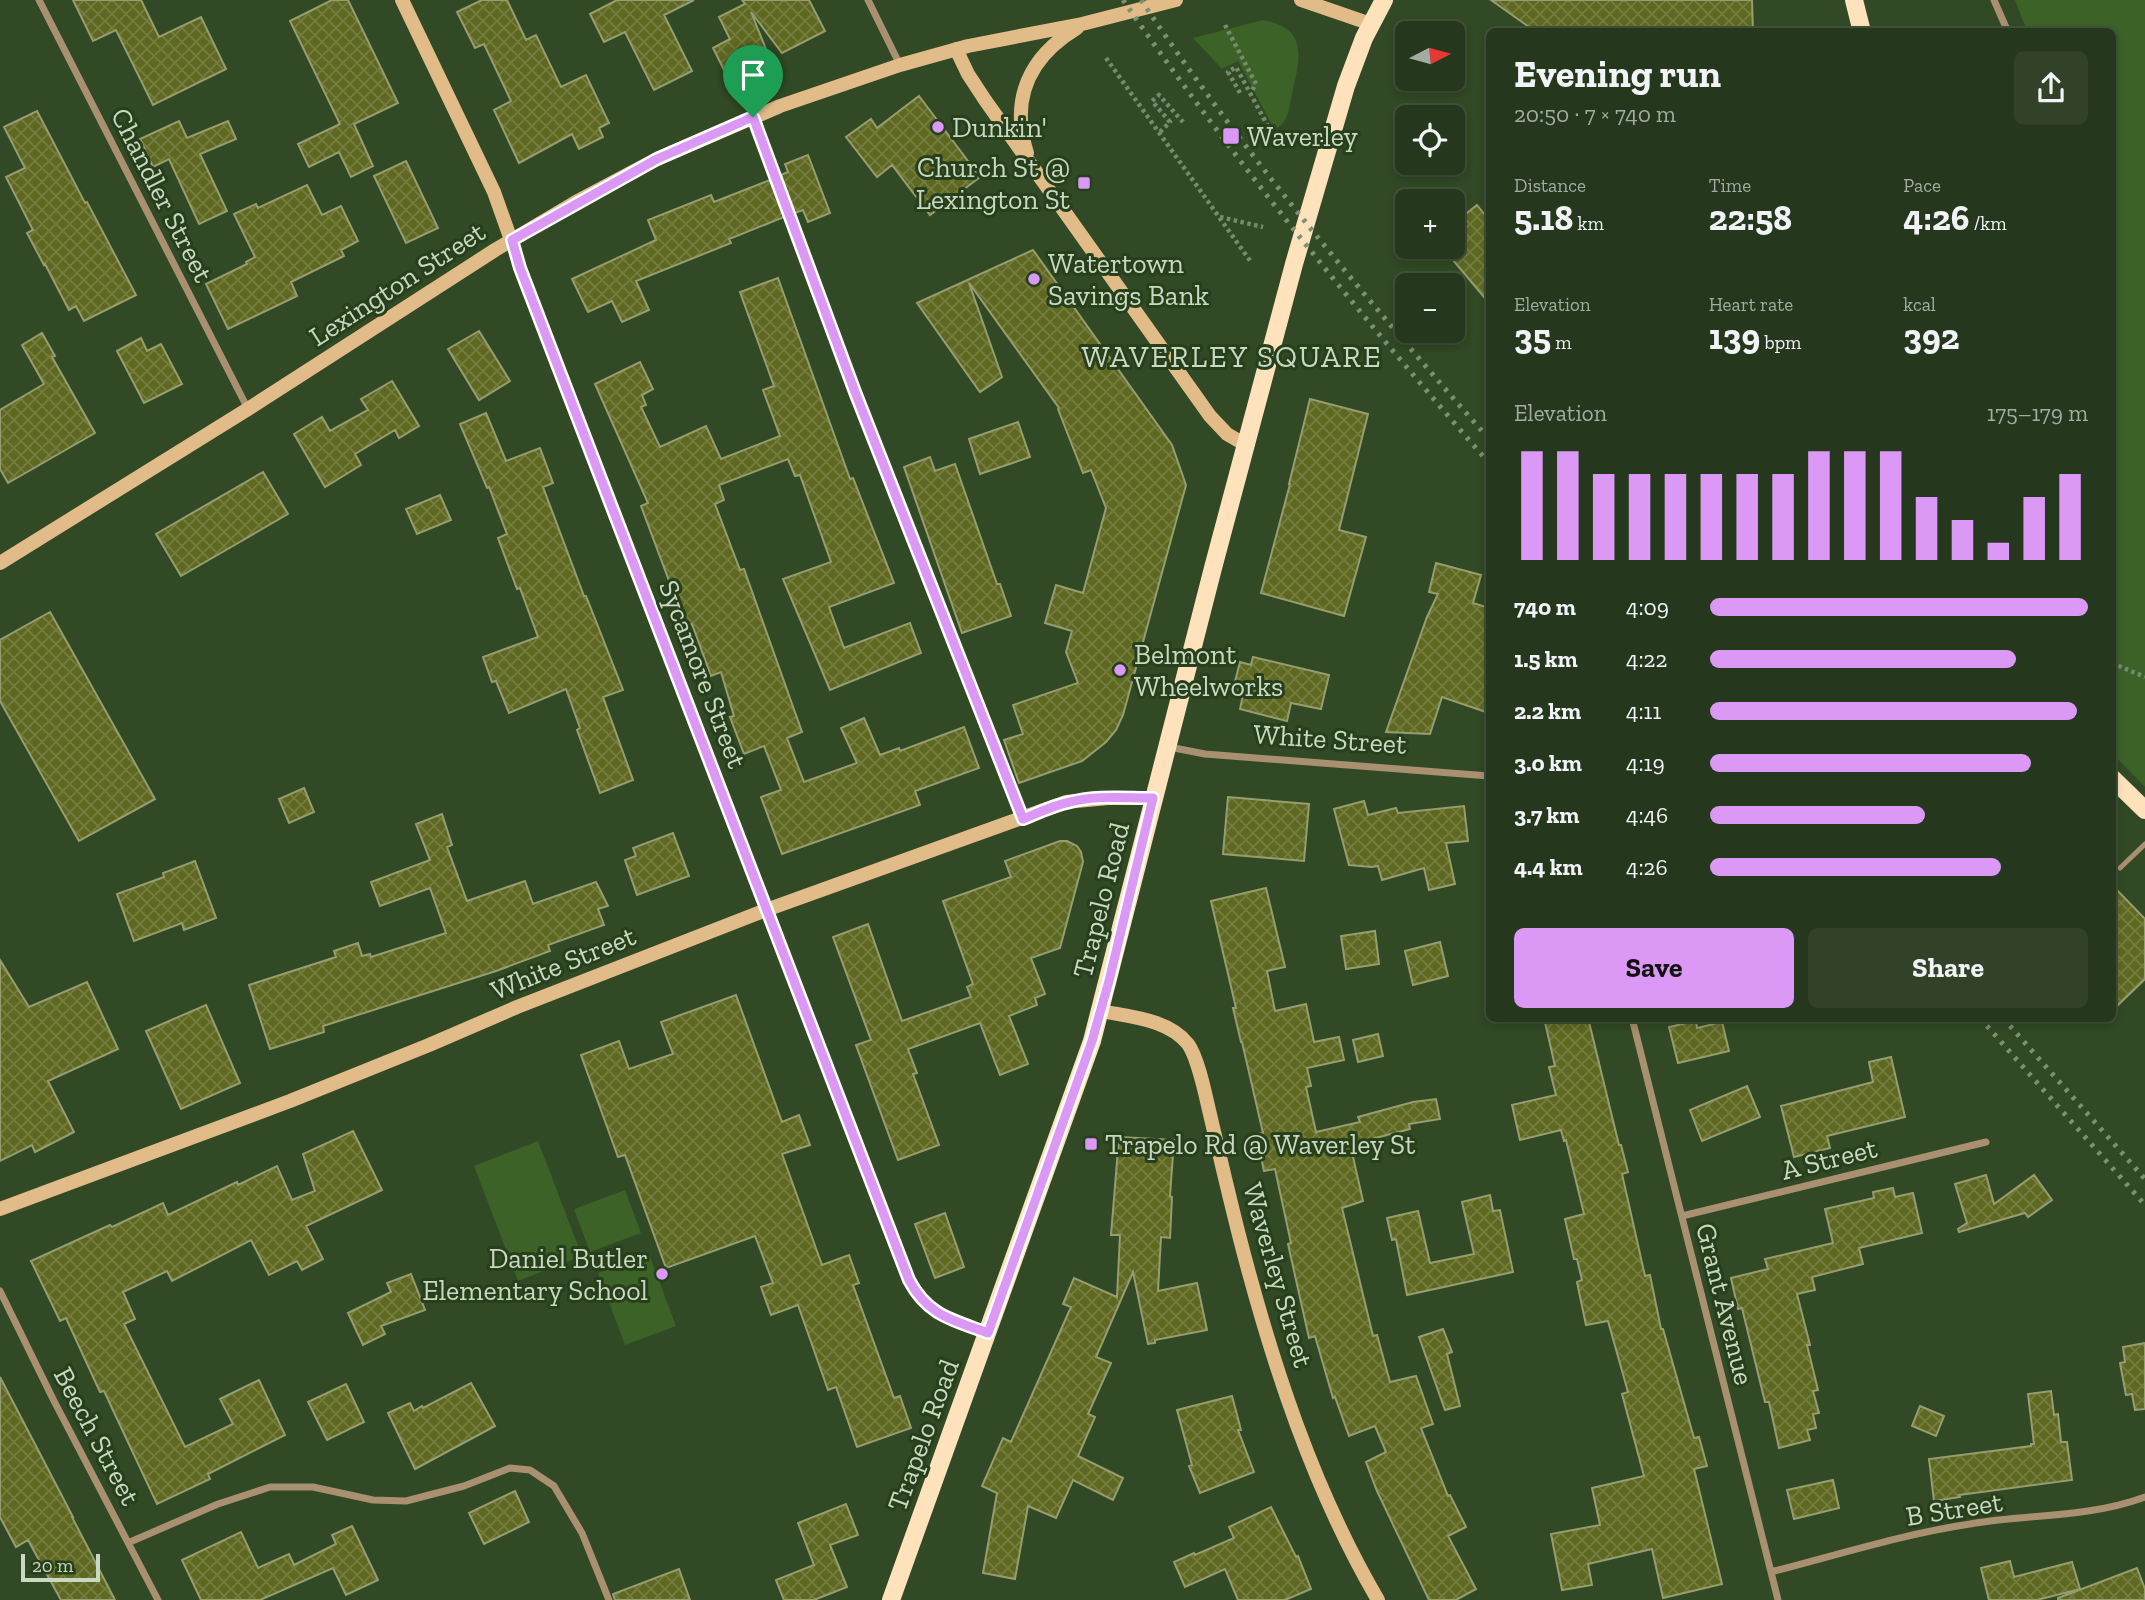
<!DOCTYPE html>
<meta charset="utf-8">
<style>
body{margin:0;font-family:"Zilla Slab",serif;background:#314229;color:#f1f3f6;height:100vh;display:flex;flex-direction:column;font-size:26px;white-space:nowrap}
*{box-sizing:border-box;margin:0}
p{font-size:23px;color:#a3aca3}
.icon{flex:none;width:38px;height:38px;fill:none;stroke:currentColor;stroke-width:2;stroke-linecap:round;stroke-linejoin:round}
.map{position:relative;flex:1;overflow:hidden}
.drawer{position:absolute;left:1486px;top:28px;width:630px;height:994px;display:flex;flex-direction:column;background:#25371c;border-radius:10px;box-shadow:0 4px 10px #0003,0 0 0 2px #42513b}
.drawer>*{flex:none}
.needle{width:46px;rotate:84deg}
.buttons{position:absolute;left:1395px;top:21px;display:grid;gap:14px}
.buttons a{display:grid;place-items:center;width:70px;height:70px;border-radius:10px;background:#25371c;box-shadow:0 4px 10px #0003,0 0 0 2px #42513b;font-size:35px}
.scale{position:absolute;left:21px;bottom:18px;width:79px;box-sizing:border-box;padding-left:7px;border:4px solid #c9d8c2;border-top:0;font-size:19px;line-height:24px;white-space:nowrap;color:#c9d8c2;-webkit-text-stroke:5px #273f1a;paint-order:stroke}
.pin{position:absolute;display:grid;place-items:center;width:60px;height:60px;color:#fff;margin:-72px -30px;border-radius:50% 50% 50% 0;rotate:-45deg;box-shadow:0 0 7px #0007}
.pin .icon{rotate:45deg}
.round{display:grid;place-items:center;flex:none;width:74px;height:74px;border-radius:10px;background:#314229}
.headline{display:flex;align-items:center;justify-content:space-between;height:119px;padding:0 28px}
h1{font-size:38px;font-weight:700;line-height:52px}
.stats{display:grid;grid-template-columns:repeat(3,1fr);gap:10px;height:119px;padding:7px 28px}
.stats div{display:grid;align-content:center}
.stats b{font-size:35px;font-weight:700}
.stats small{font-size:19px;font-weight:400}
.stats p{font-size:19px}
.chart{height:196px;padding:14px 28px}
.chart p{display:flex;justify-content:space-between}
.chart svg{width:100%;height:126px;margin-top:7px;stroke:#db99f5;stroke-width:6}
.cta{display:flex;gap:14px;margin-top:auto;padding:14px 28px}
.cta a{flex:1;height:80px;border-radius:10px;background:#db99f5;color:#111;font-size:28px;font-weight:700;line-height:80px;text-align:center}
.cta a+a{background:#314229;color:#f1f3f6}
ul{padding:0 28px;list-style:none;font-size:23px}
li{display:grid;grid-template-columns:112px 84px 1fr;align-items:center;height:52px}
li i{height:18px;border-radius:9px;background:#db99f5}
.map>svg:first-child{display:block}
.green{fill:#3c6227}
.building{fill:url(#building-cross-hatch);stroke:#969e6f;stroke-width:2}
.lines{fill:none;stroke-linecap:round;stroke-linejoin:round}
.path{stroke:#768a6c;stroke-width:4.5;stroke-dasharray:3.5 3.5;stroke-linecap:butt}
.lane{stroke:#a89070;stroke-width:5}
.street{stroke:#a89070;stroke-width:7}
.secondary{stroke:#e1bc88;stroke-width:14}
.primary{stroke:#fee2bb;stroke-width:18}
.rail{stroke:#7c9073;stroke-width:5;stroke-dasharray:3.5 7;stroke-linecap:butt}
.route-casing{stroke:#fff;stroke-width:14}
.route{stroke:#db99f5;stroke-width:9}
.poi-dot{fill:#db99f5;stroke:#273f1a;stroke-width:2.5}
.labels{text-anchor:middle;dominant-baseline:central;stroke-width:6;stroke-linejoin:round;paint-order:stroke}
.poi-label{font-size:28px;fill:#c9d8c2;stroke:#273f1a;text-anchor:start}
.street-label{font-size:28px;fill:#c9d8c2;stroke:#273f1a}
.neighbourhood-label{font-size:30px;letter-spacing:2px;fill:#c9d8c2;stroke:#273f1a}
</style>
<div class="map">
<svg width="2145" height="1600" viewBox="0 0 2145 1600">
<defs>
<pattern id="building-cross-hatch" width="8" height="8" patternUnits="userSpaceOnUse" patternTransform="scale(1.75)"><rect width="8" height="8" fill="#5f6821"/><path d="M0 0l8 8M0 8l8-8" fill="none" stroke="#757d40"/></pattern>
</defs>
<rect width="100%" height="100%" fill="#314925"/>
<path class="green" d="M2015,0H2145V787L2112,753V32L2027,31Z
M1263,20C1309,28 1300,59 1292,94C1289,106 1289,122 1277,128L1272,125L1238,61L1222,69L1193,38Z
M538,1141L582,1256L518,1281L474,1166Z
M625,1190L641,1233L590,1252L574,1209Z
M649,1254L676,1326L625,1345L598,1273Z"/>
<path class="building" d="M73,0H141L159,37L201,17L226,69L153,105L116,30L93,41Z
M332,0H348L398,103L354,124L373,166L351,177L339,152L309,167L298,144L340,124L290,21Z
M482,0H507L526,40L536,35L561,87L586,75L609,123L599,128L603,137L579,149L572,134L519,163L494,110L511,101L484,44L475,48L457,12Z
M617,0H694L664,15L692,71L654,90L625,32L604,42L590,14Z
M742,0H809L825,31L782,53L751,12L770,59L729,80L713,48L730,39L719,17L745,4Z
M1491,0H1752L1753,32H1536Z
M919,96L980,177L930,215L892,165L877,177L846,137L871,119L877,128Z
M37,111L85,203L87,202L136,295L84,321L76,306L69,310L45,264L44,265L27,233L33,230L6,177L25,168L4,127Z
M179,121L187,138L228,121L236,139L200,154L227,211L199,224L169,159L153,167L140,139Z
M808,155L830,213L808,222L803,210L795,213L781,175L788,172L785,164Z
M406,161L438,228L406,243L374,176Z
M770,180L784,217L729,239L731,243L636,281L649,310L622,322L612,301L588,312L572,279L656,240L648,220L711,195L714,202Z
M307,185L322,215L341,206L358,241L341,250L344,256L291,282L297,296L228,329L206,284L247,264L246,262L255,257L234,214L256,204L258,208Z
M1477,205L1489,220V303L1452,259V225Z
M1033,250L1172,445L1186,485L1123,715L1116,730L1106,742L1082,761L1019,783L1004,740L1023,734L1013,705L1078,683L1066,652L1072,631L1045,623L1056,585L1083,593L1106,508L1091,470L1083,473L1058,409L1059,408L969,283L1002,377L980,392L917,303Z
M778,278L850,479L853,478L894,583L829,607L844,648L910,623L921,653L830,690L783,579L831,562L800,475L795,476L788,459L719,485L724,500L715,504L740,570L744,569L802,732L787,738L804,782L857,763L841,728L864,718L880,755L899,748L900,751L964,727L979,768L915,791L920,805L782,854L761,797L781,790L764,746L744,754L730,717L734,716L721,672L711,676L692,624L686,626L641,506L648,503L595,384L640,362L653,389L642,395L646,405L641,407L660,447L706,426L721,459L780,436L763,390L774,386L740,292Z
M479,331L510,381L479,400L448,349Z
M42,333L55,356L52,357L95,433L8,483L0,469V410L44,384L22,345Z
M141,338L147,351L161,344L182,384L144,403L117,351Z
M392,381L419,426L399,438L395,430L355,454L361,465L325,487L294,434L322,417L330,431L368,410L361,399Z
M1310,399L1368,414L1339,530L1366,537L1344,616L1261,593L1290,484H1289Z
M486,413L506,461L540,448L553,483L543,487L584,596H586L623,690L603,697L633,780L600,793L577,730L580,728L566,689L509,713L496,681L492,682L483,657L538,637L520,588L517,589L498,538L507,534L489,487L487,488L460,424Z
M1018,422L1030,457L980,474L969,439Z
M930,457L935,471L955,464L997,584H1000L1011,616L962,633L904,467Z
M263,472L288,514L181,576L156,534Z
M440,495L451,520L417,534L406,509Z
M1436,563L1481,575L1473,603L1489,608V713L1442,697L1430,734L1386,732L1427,617L1438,594L1429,592Z
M50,612L155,799L79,841L0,701V640Z
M1253,657L1329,675L1321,709L1291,703L1287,721L1240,709L1243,695L1232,693L1240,662L1251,665Z
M304,788L314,812L289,823L279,799Z
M1228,797L1309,804L1304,861L1223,854Z
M1364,801L1368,815L1396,808L1398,813L1464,806L1468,841L1446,843L1455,884L1429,890L1424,868L1382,880L1378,866L1372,867L1349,865L1334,809Z
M442,814L452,845L447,847L467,901L525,881L533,904L596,882L608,906L598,909L604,925L548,945L550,951L496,971L323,1026L324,1032L270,1049L249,985L336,957L334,951L358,943L362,956L370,954L371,957L446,933L430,888L380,906L371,882L430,860L416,824Z
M673,833L689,876L637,895L625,860L636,856L633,848Z
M1060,841H1067L1077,846L1081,852L1083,862L1060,948L1031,958L1045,994L1035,998L1037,1005L1009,1016L1028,1064L1000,1075L980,1023L908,1049L917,1073L913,1074L939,1145L898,1160L856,1045L871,1040L833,937L868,924L902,1021L971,997L967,987L973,984L943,901L1011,877L1005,861Z
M195,861L216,918L184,930L182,923L134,941L117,894L164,877L163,873Z
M2112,885L2145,919V979L2112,1011Z
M1266,888L1285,967L1267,971L1275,1011L1306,1004L1314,1042L1339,1037L1344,1060L1307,1068L1311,1086L1306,1087L1316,1132L1360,1122L1358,1117L1413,1102L1436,1099L1440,1119L1409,1124L1410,1129L1364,1141L1365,1145L1351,1148L1363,1201L1342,1208L1373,1336L1377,1335L1390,1382L1416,1376L1433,1424L1421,1428L1448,1496L1450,1495L1466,1527L1448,1536L1476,1589L1456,1600H1429L1377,1491L1366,1462L1386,1452L1375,1426L1349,1436L1335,1397L1333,1398L1315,1336L1309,1338L1288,1244L1291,1243L1275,1169L1264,1171L1256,1134L1263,1133L1242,1042H1241L1233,1008H1236L1211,901Z
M1375,931L1379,964L1346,969L1341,936Z
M1440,942L1448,976L1413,985L1405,951Z
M0,960L29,1007L87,982L118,1049L48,1081L74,1132L35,1152L32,1145L0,1161Z
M736,995L782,1122L799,1115L810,1145L782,1154L822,1265L849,1255L859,1283L853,1285L894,1398L900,1396L911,1428L857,1447L836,1387L828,1390L798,1305L771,1315L761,1287L773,1283L755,1236L666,1268L625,1155L618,1157L581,1055L619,1041L629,1069L673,1054L661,1022Z
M206,1005L240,1083L181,1109L146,1031Z
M1544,1018H1588L1619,1145H1621L1628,1172L1622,1174L1645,1276L1650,1275L1661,1329H1663L1694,1438L1699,1437L1707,1466L1694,1469L1722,1584L1663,1598L1652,1549L1588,1564L1592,1585L1562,1590L1551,1534L1600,1525L1592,1488L1644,1476L1622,1394L1628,1392L1608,1321L1586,1325L1577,1282L1582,1280L1577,1259H1574L1565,1219L1584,1214L1566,1140L1564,1141L1561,1130L1520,1140L1512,1105L1556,1095L1549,1067L1555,1066Z
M1696,1021L1697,1028L1722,1022L1729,1051L1678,1063L1669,1027Z
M1378,1034L1383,1056L1358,1062L1353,1040Z
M1891,1057L1905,1117L1827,1136L1830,1148L1794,1157L1781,1106L1873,1082L1869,1062Z
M1747,1086L1760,1117L1702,1141L1690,1110Z
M353,1131L382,1190L306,1226L323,1259L302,1270L297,1261L269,1275L251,1240L172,1281L167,1271L123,1292L135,1319L124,1324L185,1447L233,1424L220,1399L259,1380L285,1435L208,1474L210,1479L157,1504L104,1391L100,1392L66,1318L60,1321L31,1261L110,1225L112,1227L163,1203L168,1215L237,1182L238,1185L277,1166L292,1200L315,1191L303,1154Z
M1119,1137L1174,1140L1170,1196L1172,1197L1170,1238L1161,1237L1158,1291L1197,1283L1207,1330L1155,1340V1343L1148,1344L1133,1272L1096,1357L1111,1363L1088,1414L1095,1417L1078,1456L1123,1478L1113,1500L1073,1480L1056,1518L1028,1506L1015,1579L983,1573L997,1493L982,1486L1003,1438L1011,1442L1071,1307L1063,1304L1074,1278L1117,1297L1120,1235H1111Z
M1986,1175L1994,1204L2034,1175L2052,1200L2028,1217L2025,1213L1959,1232L1958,1229L1967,1223L1955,1184Z
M1893,1188L1895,1197L1913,1193L1922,1233L1859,1248L1863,1264L1812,1277L1815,1290L1797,1294L1810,1345H1807L1818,1390L1813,1391L1819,1413L1813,1414L1816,1428L1807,1430L1810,1440L1779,1448L1769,1402H1765L1742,1308L1738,1309L1731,1278L1768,1269L1765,1259L1833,1243L1825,1209L1874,1198L1873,1192Z
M1490,1195L1493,1211L1500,1210L1513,1272L1407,1295L1396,1239L1392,1240L1387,1218L1418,1211L1430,1263L1474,1254L1462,1202Z
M945,1213L964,1267L935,1278L915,1224Z
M411,1274L425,1310L381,1326L385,1334L363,1345L348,1313L391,1292L387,1283Z
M1443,1329L1452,1352L1447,1354L1460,1406L1445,1410L1419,1337Z
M2145,1343V1409L2135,1410L2132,1394L2126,1395L2120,1363L2125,1362L2123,1347Z
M0,1377L73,1517H72L115,1600H61L28,1540L16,1547L0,1517Z
M471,1383L495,1426L415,1469L388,1413L410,1403L414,1411L422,1406L423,1408Z
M346,1384L364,1422L327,1440L308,1402Z
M2051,1391L2054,1415L2058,1414L2061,1442H2067L2072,1480L1959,1495L1960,1497L1934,1501L1929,1459L2031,1446V1444H2034L2028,1394Z
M1232,1396L1241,1430H1238L1254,1472L1200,1493L1189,1466L1192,1465L1177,1410Z
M1920,1406L1944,1416L1936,1436L1912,1426Z
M1833,1480L1839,1508L1794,1519L1787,1490Z
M515,1491L529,1522L484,1544L469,1513Z
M846,1504L858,1535L830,1545L847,1587L814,1600H784L776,1580L814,1565L798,1523Z
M1271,1507L1296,1557L1298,1556L1311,1589L1285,1600H1238L1225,1569L1185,1587L1174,1562L1194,1553L1195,1555L1234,1538L1229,1527Z
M352,1526L378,1580L346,1595L333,1568L260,1600H201L182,1560L241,1532L258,1568L289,1554L294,1565L336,1544L332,1535Z
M2010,1561L2014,1577L2072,1562L2080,1589L2037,1600H1989L1981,1568Z
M2137,1568L2145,1589V1600H2058V1598Z
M679,1569L690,1600H615L613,1594Z"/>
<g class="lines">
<path class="path" d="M1225,25L1256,84L1251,92
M1106,58L1251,262
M1240,93L1228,72L1236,67L1271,132L1286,140
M1160,132L1170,122L1152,101L1159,95L1183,122
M1220,217L1263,227
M2112,663L2145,677"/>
<path class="lane" d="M2120,868L2145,844"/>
<path class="street" d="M39,0L248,409
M868,0L900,65
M1994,0L2008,32
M753,117L855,392L1023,818
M511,240L520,268L909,1280C927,1316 952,1319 987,1333
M1169,747L1205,754L1489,776
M1632,1018L1778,1600
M1682,1216L1986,1142
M0,1291L54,1401L158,1600
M130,1542L218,1504L270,1487H313L373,1500L406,1501L464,1486L510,1468L530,1470L554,1486L582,1533L609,1600
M1771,1572C1837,1555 1903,1534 1970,1524C2028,1514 2088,1518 2145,1497"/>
<path class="secondary" d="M402,0L494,192L511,240
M1301,0L1371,24
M956,49L968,74L985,100L1210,416L1227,434L1246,445
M1027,153C1010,99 1029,57 1077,28
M0,563L248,409L495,250L576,202L657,159L780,106L900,65L968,46L1082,24L1176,0
M1101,1011C1130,1017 1168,1019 1188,1044C1198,1058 1205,1093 1209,1110C1219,1153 1229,1196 1240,1239C1272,1363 1313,1489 1378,1600
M0,1209L290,1101L429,1045L517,1007L766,910L1066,802L1108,798H1153"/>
<path class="primary" d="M1854,0L1862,32
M2112,778L2145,810
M891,1600L1092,1041L1213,568L1294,264L1346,86L1364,38L1384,0"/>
<path class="rail" d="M1123,0C1235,162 1359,314 1489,463
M1141,0C1245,155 1366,299 1489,439
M1980,1018L2145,1205
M2003,1018L2145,1179"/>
</g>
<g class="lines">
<defs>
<path id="route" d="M753,117L855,392L1023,819C1038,813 1054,805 1070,802C1097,795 1125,798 1153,798L1109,981L1092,1041L988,1333C953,1320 928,1316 909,1280L520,268L512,240L657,159Z"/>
</defs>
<use href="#route" class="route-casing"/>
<use href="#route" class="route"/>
</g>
<g class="poi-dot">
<circle cx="938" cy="127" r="7"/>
<rect x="1222" y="127" width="18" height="18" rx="3.5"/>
<rect x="1077" y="176" width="14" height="14" rx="3.5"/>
<circle cx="1034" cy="279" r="7"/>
<circle cx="1120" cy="670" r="7"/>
<rect x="1084" y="1137" width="14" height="14" rx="3.5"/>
<circle cx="662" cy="1274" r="7"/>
</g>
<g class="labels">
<g class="poi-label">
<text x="952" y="127">Dunkin'</text>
<text x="1247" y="136">Waverley</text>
<text x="1070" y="167" text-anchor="end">Church St @<tspan x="1070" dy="32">Lexington St</tspan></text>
<text x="1048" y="263">Watertown<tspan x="1048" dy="32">Savings Bank</tspan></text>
<text x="1134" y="654">Belmont<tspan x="1134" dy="32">Wheelworks</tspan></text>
<text x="1105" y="1144">Trapelo Rd @ Waverley St</text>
<text x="648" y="1258" text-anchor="end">Daniel Butler<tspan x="648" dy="32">Elementary School</tspan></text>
</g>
<g class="street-label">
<text transform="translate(162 195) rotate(63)">Chandler Street</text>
<text transform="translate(397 284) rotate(-33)">Lexington Street</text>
<text transform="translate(703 674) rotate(69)">Sycamore Street</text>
<text transform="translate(1330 739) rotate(4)">White Street</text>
<text transform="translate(1101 900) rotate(-76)">Trapelo Road</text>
<text transform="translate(563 963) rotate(-22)">White Street</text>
<text transform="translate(1829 1159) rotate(-14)">A Street</text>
<text transform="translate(1278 1275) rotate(74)">Waverley Street</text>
<text transform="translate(1725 1304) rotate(76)">Grant Avenue</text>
<text transform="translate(923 1435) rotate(-70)">Trapelo Road</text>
<text transform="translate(97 1436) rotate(62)">Beech Street</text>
<text transform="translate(1954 1509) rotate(-9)">B Street</text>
</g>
<g class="neighbourhood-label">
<text x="1232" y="357">WAVERLEY SQUARE</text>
</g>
</g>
</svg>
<div class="buttons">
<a><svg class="needle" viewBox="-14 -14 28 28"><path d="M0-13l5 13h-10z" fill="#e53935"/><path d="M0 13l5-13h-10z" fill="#a3aca3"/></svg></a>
<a><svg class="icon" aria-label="locate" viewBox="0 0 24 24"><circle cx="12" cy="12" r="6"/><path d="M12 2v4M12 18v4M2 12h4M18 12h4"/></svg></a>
<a>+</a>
<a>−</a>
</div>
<div class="scale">20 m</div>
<div class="pin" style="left:753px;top:117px;background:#1e9e55"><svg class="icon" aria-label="arrive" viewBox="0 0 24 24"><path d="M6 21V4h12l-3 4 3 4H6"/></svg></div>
<section class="drawer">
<div class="headline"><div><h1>Evening run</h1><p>20:50 · 7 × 740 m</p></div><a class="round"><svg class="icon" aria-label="share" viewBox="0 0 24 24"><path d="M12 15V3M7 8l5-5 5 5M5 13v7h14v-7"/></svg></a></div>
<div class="stats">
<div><p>Distance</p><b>5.18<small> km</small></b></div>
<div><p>Time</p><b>22:58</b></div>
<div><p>Pace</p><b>4:26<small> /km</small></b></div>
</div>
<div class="stats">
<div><p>Elevation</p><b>35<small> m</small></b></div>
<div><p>Heart rate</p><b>139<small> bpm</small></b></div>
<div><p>kcal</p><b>392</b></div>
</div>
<div class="chart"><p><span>Elevation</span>175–179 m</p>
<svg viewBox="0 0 160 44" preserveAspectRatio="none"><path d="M5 44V6M15 44V6M25 44V14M35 44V14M45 44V14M55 44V14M65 44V14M75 44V14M85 44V6M95 44V6M105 44V6M115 44V22M125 44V30M135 44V38M145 44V22M155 44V14"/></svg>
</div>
<ul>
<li><b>740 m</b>4:09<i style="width:100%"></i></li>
<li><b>1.5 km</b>4:22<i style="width:81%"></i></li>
<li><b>2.2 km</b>4:11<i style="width:97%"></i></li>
<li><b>3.0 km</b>4:19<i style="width:85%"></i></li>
<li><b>3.7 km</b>4:46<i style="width:57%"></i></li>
<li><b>4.4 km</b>4:26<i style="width:77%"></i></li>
</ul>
<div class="cta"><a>Save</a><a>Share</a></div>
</section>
</div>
